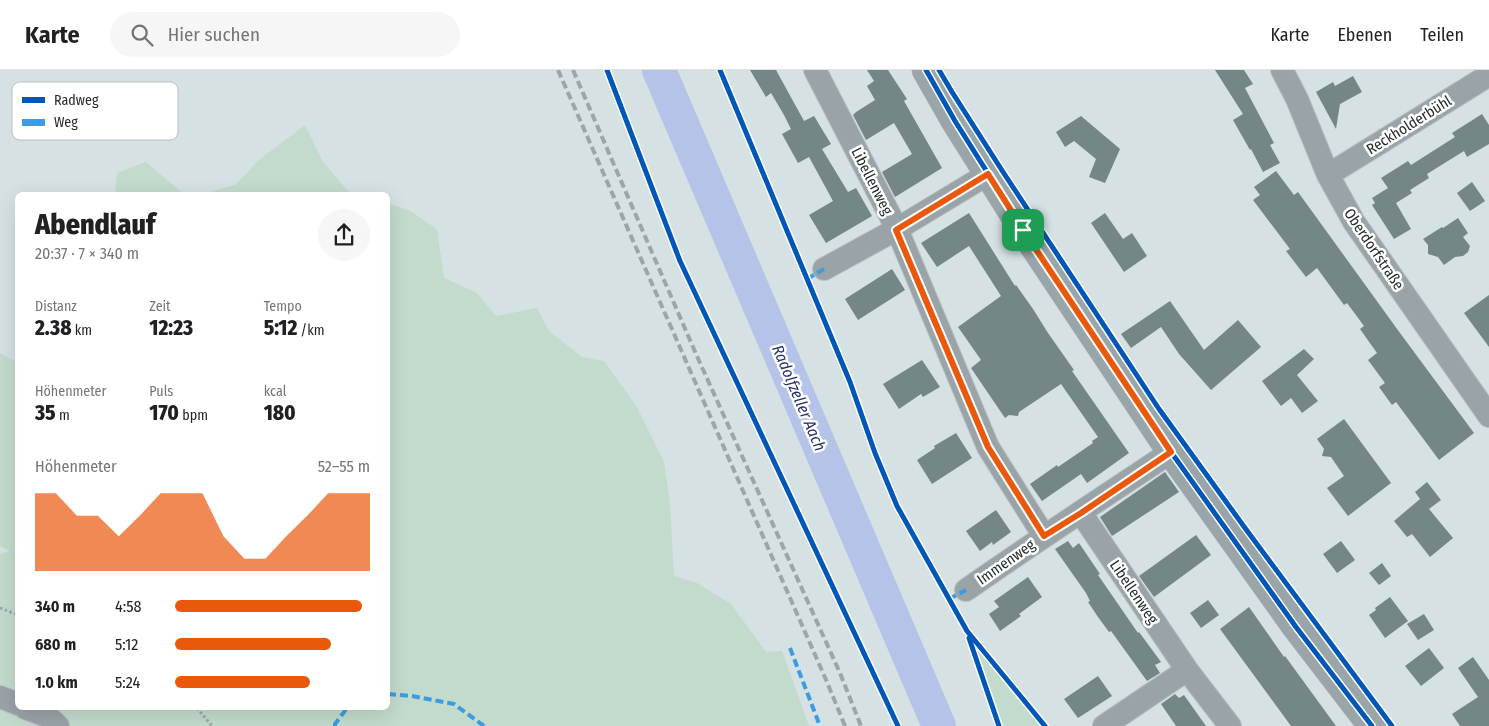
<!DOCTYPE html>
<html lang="de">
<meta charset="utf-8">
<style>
body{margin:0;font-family:"Fira Sans Condensed",sans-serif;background:#f6f6f6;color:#202124;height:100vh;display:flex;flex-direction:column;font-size:19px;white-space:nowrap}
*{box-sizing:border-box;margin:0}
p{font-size:16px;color:#757577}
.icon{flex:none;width:28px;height:28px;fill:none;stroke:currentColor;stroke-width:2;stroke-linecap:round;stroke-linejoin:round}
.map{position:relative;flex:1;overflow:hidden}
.drawer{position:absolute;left:15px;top:122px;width:375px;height:518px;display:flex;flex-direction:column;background:#fff;border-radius:8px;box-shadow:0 5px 20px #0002}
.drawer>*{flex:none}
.pin{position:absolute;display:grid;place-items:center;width:42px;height:42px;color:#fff;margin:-21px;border-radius:10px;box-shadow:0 2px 8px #0006}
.round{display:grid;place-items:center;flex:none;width:52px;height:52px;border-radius:26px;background:#f6f6f6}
.summary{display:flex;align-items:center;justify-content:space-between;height:85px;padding:0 20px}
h1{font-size:28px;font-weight:800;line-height:38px}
.figures{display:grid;grid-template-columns:repeat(3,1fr);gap:8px;height:85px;padding:5px 20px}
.figures div{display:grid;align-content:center}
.figures b{font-size:21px;font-weight:800}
.figures small{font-size:14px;font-weight:400}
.figures p{font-size:14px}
.chart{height:140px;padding:10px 20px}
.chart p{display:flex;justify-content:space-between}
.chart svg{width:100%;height:90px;margin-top:5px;fill:#ea580c;opacity:.7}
ul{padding:0 20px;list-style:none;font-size:16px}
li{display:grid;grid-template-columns:80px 60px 1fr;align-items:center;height:38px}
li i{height:12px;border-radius:6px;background:#ea580c}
header{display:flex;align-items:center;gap:30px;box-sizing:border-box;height:70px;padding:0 25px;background:#fff;border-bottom:1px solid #e0e0e0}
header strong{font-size:24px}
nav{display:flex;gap:28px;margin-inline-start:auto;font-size:18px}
.search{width:350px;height:45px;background:#f6f6f6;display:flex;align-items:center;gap:12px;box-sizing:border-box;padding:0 18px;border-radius:28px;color:#757577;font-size:19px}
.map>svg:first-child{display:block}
.green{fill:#c2dbcd}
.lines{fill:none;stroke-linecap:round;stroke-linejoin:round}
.river{stroke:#b5c3e9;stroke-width:34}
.building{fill:#758686}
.minor-casing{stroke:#b6bfc1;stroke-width:24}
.major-casing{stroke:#b6bfc1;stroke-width:29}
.path{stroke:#9ea6aa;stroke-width:3;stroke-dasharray:2.5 2.5;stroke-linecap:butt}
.minor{stroke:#9aa3a8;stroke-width:22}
.major{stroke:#9aa5aa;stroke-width:28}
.rail{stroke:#9da5a8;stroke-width:4;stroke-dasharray:8 4;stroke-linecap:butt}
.quiet{stroke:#3c9ce1;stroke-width:4;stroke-dasharray:8 4;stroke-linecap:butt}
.cycleway-casing{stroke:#fff;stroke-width:8}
.cycleway{stroke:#0057b8;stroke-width:5}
.route-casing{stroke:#fff;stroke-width:10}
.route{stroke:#ea580c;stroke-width:6}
.labels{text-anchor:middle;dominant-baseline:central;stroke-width:5;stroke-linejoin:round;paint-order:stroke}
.street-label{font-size:15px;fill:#222b2c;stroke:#fff}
.water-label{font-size:16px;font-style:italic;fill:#252f6d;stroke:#fff}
.key{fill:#fff;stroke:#bdbfc0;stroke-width:1}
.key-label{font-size:14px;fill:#222b2c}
</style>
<header>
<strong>Karte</strong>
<div class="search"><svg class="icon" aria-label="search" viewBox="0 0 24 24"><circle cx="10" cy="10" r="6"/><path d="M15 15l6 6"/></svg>Hier suchen</div>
<nav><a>Karte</a><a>Ebenen</a><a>Teilen</a></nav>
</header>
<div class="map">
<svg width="1489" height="656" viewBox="0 0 1489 656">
<rect width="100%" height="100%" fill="#d5e1e3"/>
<path class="green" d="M305,55L323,92L351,125H198L235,115L259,90Z
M146,92L180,121L185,125H115L117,103Z
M388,133L410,141L437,159L444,208L477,223L496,246L537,238L549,261L582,287L604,291L637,337L664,392L670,433L674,506L697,513L731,534L766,582L782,581L809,656H0V484L10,481L0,476V283L18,293V638H388Z
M967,561L1045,656H999Z"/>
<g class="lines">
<path class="river" d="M659,0L939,656"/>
</g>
<path class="building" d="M750,0H776L804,51L814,46L831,74L822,79L848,122L856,118L872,146L826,173L809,145L833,131L809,87L798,93L782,64L791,59L784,45L771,23L766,27Z
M867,0H888L907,29L904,31L942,98L895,127L882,102L912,84L894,53L866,70L853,45L856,42L875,30L867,16L874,11Z
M1215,0H1244L1253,14L1245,18L1274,73L1270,75L1280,93L1263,102L1251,79L1250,80L1233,50L1243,44Z
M1353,6L1362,22L1340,34L1336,59L1316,22L1333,12L1335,16Z
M1482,44L1489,55V74L1467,87L1464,81L1427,104L1429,108L1410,120L1412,123L1396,133L1411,159L1394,169L1372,135L1375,133L1372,128L1388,118L1381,108L1408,91L1411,95L1455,67L1452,63Z
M1081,46L1120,79L1105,113L1089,107L1096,89L1074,71L1065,77L1056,62Z
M1276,101L1294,125L1298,122L1400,263L1474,363L1439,390L1396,332L1392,335L1379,317L1385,313L1368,290L1377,283L1360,259L1364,256L1347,233L1344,235L1317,198L1306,207L1286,181L1290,179L1253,130L1260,125L1254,117Z
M1472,112L1485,131L1470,141L1457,123Z
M969,143L1015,216L1016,215L1033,239L1048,263L1074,300L1072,301L1129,383L1087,413L1081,404L1042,431L1030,414L1057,395L1058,397L1093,373L1092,371L1098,367L1061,314L1019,342L1018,346L1009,345L1005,348L971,298L981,290L958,257L1001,226L969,176L937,197L921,173Z
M1105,143L1123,169L1132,163L1147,186L1124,202L1091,153Z
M1458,148L1468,163L1463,167L1470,176L1468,182L1463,186L1455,187L1444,195L1438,187L1428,184V175L1423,169L1442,157L1443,158Z
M892,199L905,220L858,250L845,229Z
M1489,225V277L1464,243Z
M1170,231L1204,280L1238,250L1261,277L1211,320L1179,284L1161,257L1131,278L1121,264Z
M1304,279L1314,289L1297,305L1318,331L1302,343L1291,328L1281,336L1262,311Z
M922,290L940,317L923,327L921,324L899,339L883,314Z
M1344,349L1391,413L1348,446L1327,418L1344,406L1331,387L1322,386L1324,379L1317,369Z
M956,363L972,388L932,414L917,390L935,378L934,376Z
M1165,402L1179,422L1112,466L1100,447Z
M1427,412L1441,430L1429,439L1453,468L1430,487L1412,464L1407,467L1394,451L1420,429L1415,422Z
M996,440L1011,462L993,475L992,472L980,481L966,461Z
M1196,465L1211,485L1154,527L1139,506Z
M1068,471L1073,478L1079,473L1100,504L1098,505L1138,563L1139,562L1161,592L1155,595L1160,603L1147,611L1111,561L1109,562L1098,547L1088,532L1090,531L1086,523L1055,479Z
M1341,471L1355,490L1337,503L1323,484Z
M1382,493L1391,506L1379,515L1369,503Z
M1028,507L1042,527L1019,544L1021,546L1000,561L989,544L999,537L994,531Z
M1390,527L1408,551L1385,568L1369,545L1376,540L1375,538Z
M1208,530L1219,545L1201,558L1190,543Z
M1249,537L1284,587L1285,586L1336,656H1291L1220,559Z
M1424,544L1434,560L1418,570L1407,554Z
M1429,578L1444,598L1421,616L1405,596Z
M1473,587L1489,610V656H1460L1452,644L1478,627L1458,598Z
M1098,606L1112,626L1078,648L1064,629Z
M1175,624L1179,628L1184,625L1206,656H1176L1161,634Z"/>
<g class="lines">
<defs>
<path id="minor" d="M815,0L897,159L988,377L1044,466
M1282,0L1297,29L1328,105L1354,152L1489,346
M1328,105L1489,5
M824,199L897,159L988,104
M1081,443L1187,600L1230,656
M966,520C1033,473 1102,428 1171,382
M0,627L18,634
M25,638L49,647L58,656
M1104,656L1187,600"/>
<path id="major" d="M926,0L955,51L1031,172L1171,382L1296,557L1372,656"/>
</defs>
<use href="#minor" class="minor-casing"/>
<use href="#major" class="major-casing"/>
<path class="path" d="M0,538L18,545
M197,638L212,656"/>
<use href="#minor" class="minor"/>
<use href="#major" class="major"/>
<path class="rail" d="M558,0L827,612L845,656
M573,0L696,284L840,603L861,656"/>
<path class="quiet" d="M807,209L824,199
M949,529L966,520
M790,578L820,656
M388,624L412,626L454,634L484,656
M335,656V654L347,638"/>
<defs>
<path id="cycleway" d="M607,0L680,191L898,656
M720,0L850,312L875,383L897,436L967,561L1045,656
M926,0L955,51L1031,172L1171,382L1296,557L1372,656
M939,0L952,22L1003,102L1159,339L1245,458L1392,656
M969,568L999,656"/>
</defs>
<use href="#cycleway" class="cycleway-casing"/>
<use href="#cycleway" class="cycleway"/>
</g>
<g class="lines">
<defs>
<path id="route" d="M988,104L1031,172L1171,382L1081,443L1044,466L988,377L896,160Z"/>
</defs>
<use href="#route" class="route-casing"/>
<use href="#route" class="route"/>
</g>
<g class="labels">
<g class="street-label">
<text transform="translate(1409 55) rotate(-32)">Reckholderbühl</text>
<text transform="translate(872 111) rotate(63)">Libellenweg</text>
<text transform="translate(1374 179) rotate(56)">Oberdorfstraße</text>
<text transform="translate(1006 492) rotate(-35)">Immenweg</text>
<text transform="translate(1134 522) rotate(56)">Libellenweg</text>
</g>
<g class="water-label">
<text transform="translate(799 328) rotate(67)">Radolfzeller Aach</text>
</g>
</g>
<rect x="12" y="12" width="166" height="58" rx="8" class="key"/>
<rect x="22" y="27" width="23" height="6" fill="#0057b8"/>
<rect x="22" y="49" width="23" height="7" fill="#3c9ce1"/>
<g class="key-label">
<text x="54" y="35">Radweg</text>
<text x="54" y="57">Weg</text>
</g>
</svg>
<div class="pin" style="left:1023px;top:160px;background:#1e9e55"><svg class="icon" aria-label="arrive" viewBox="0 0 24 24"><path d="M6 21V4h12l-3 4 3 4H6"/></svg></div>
<section class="drawer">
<div class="summary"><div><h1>Abendlauf</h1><p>20:37 · 7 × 340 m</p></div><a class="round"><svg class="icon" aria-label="share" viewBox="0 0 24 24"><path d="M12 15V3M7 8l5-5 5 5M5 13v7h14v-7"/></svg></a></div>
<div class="figures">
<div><p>Distanz</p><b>2.38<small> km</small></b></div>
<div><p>Zeit</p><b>12:23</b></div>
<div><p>Tempo</p><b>5:12<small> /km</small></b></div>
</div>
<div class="figures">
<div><p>Höhenmeter</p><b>35<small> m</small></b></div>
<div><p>Puls</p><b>170<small> bpm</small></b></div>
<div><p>kcal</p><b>180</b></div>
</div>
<div class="chart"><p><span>Höhenmeter</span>52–55 m</p>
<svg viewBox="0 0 160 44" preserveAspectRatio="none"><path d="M0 44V6L10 6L20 17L30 17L40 27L50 17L60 6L70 6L80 6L90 27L100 38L110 38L120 27L130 17L140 6L150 6L160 6V44z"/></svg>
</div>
<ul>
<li><b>340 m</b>4:58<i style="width:96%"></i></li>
<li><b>680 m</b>5:12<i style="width:80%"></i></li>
<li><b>1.0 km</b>5:24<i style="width:69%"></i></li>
</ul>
</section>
</div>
